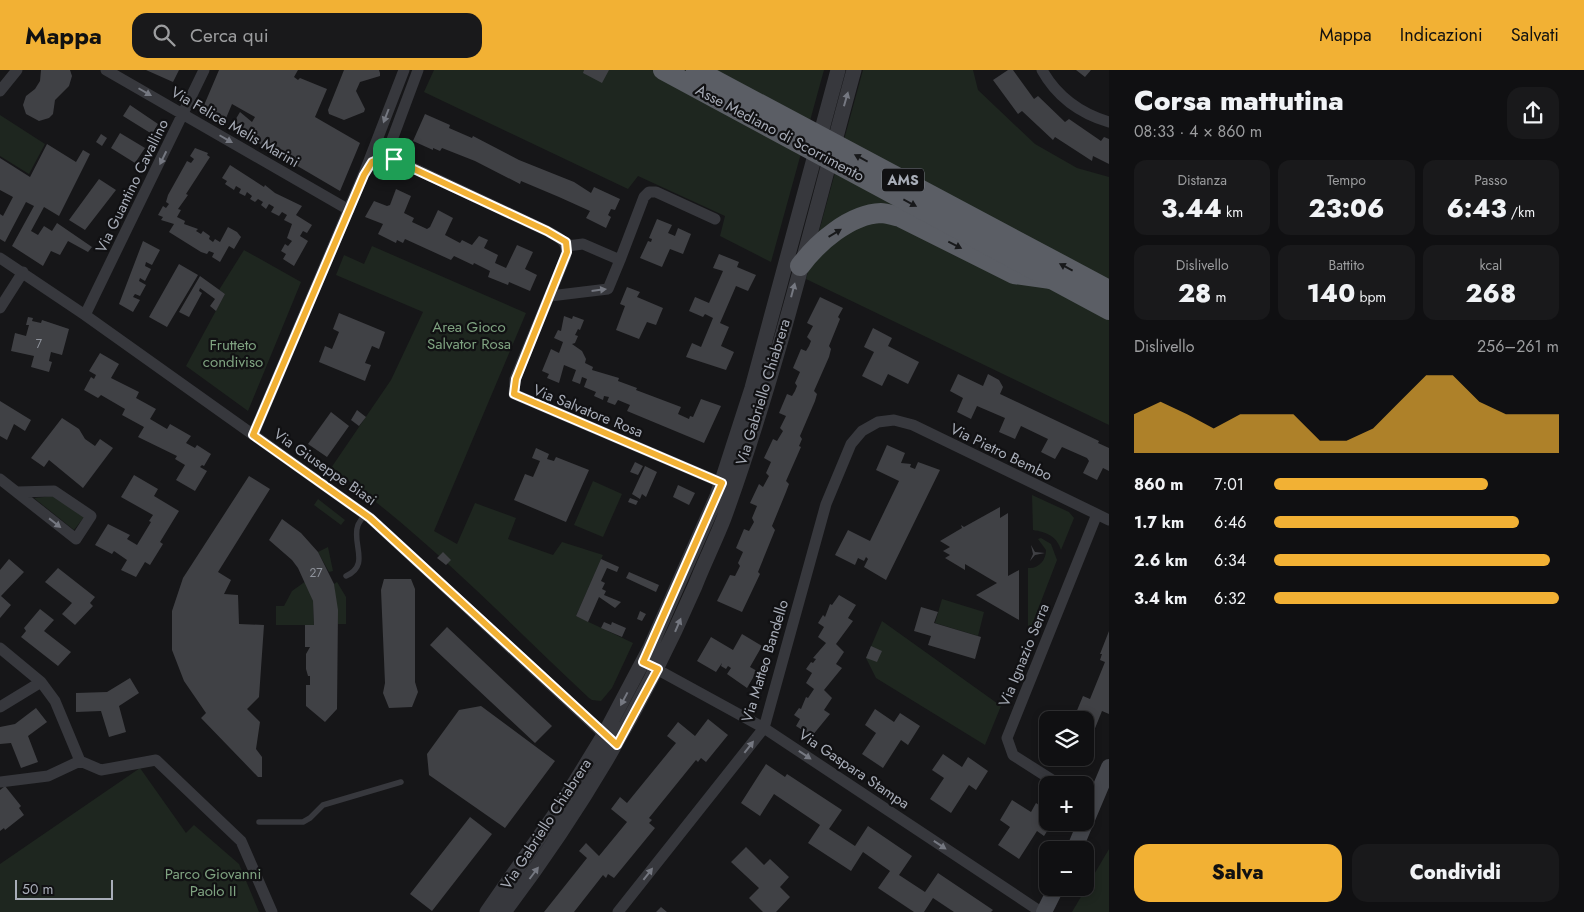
<!DOCTYPE html>
<html lang="it">
<meta charset="utf-8">
<style>
body{margin:0;font-family:Jost,sans-serif;background:#19191b;color:#f1f3f6;height:100vh;display:flex;flex-direction:column;font-size:19px;white-space:nowrap}
*{box-sizing:border-box;margin:0}
p{font-size:16px;color:#9c9d9f}
.icon{flex:none;width:28px;height:28px;fill:none;stroke:currentColor;stroke-width:2;stroke-linecap:round;stroke-linejoin:round}
.map{position:relative;flex:1;overflow:hidden}
.drawer{display:flex;flex-direction:column;background:#101012;width:475px}
.drawer>*{flex:none}
.buttons{position:absolute;left:1039px;top:641px;display:grid;gap:10px}
.buttons a{display:grid;place-items:center;width:55px;height:55px;border-radius:10px;background:#101012;box-shadow:0 2px 8px #0003,0 0 0 1px #303032;font-size:25px}
.scale{position:absolute;left:15px;bottom:12px;width:98px;box-sizing:border-box;padding-left:5px;border:2px solid #a8adb8;border-top:0;font-size:14px;line-height:18px;white-space:nowrap;color:#a8adb8;-webkit-text-stroke:4px #111113;paint-order:stroke}
.pin{position:absolute;display:grid;place-items:center;width:42px;height:42px;color:#fff;margin:-21px;border-radius:10px;box-shadow:0 2px 8px #0006}
.round{display:grid;place-items:center;flex:none;width:52px;height:52px;border-radius:15px;background:#19191b}
.summary{display:flex;align-items:center;justify-content:space-between;height:85px;padding:0 25px}
h1{font-size:28px;font-weight:800;line-height:38px}
.metrics{display:grid;grid-template-columns:repeat(3,1fr);gap:8px;height:85px;padding:5px 25px}
.metrics div{display:grid;align-content:center;border-radius:12px;background:#19191b;text-align:center}
.metrics b{font-size:25px;font-weight:800}
.metrics small{font-size:14px;font-weight:400}
.metrics p{font-size:14px}
.chart{height:140px;padding:10px 25px}
.chart p{display:flex;justify-content:space-between}
.chart svg{width:100%;height:90px;margin-top:5px;fill:#f2b134;opacity:.7}
.cta{display:flex;gap:10px;margin-top:auto;padding:10px 25px}
.cta a{flex:1;height:58px;border-radius:15px;background:#f2b134;color:#111;font-size:20px;font-weight:800;line-height:58px;text-align:center}
.cta a+a{background:#19191b;color:#f1f3f6}
ul{padding:0 25px;list-style:none;font-size:16px}
li{display:grid;grid-template-columns:80px 60px 1fr;align-items:center;height:38px}
li i{height:12px;border-radius:6px;background:#f2b134}
header{display:flex;align-items:center;gap:30px;box-sizing:border-box;height:70px;padding:0 25px;background:#f2b134;color:#111}
header strong{font-size:24px}
nav{display:flex;gap:28px;margin-inline-start:auto;font-size:18px}
.search{width:350px;height:45px;background:#19191b;display:flex;align-items:center;gap:12px;box-sizing:border-box;padding:0 18px;border-radius:15px;color:#9c9d9f;font-size:19px}
main{display:flex;flex:1;min-height:0}
.map>svg:first-child{display:block}
.green{fill:#1e261f}
.building{fill:#404145}
.lines{fill:none;stroke-linecap:round;stroke-linejoin:round}
.service{stroke:#37383d;stroke-width:5.5}
.minor{stroke:#37383d;stroke-width:11}
.tertiary{stroke:#37383d;stroke-width:15}
.secondary{stroke:#45474d;stroke-width:16}
.trunk{stroke:#5b5e65;stroke-width:20}
.trunk-bridge{stroke:#5b5e65;stroke-width:20}
.oneway{fill:#757881}
.oneway2{fill:#18191b}
.route-casing{stroke:#fff;stroke-width:10}
.route{stroke:#f2b134;stroke-width:6}
.labels{text-anchor:middle;dominant-baseline:central;stroke-width:4.5;stroke-linejoin:round;paint-order:stroke}
.number-label{font-size:12px;fill:#8e929b}
.shield{fill:#111113;stroke:#7b7e86;stroke-width:1}
.shield-label{font-size:14px;font-weight:bold;fill:#a8adb8}
.street-label{font-size:15px;fill:#a8adb8;stroke:#111113}
.park-label{font-size:15px;fill:#7fa381;stroke:#111113}
</style>
<header>
<strong>Mappa</strong>
<div class="search"><svg class="icon" aria-label="search" viewBox="0 0 24 24"><circle cx="10" cy="10" r="6"/><path d="M15 15l6 6"/></svg>Cerca qui</div>
<nav><a>Mappa</a><a>Indicazioni</a><a>Salvati</a></nav>
</header>
<main>
<div class="map">
<svg width="1109" height="842" viewBox="0 0 1109 842">
<rect width="100%" height="100%" fill="#161618"/>
<path class="green" d="M434,0H824L771,192L720,166L725,146L638,106L628,119L424,22Z
M863,0H973L978,20L1035,74L1077,98L1109,107V355L806,209Z
M0,45L45,74L29,104L0,86Z
M372,176L526,243L434,461L457,474L475,433L516,448L508,469L553,485L562,472L603,485L576,546L633,573L612,618L601,631L592,630L589,628C505,549 425,465 331,398L391,310L423,242L336,205L344,185L364,194Z
M244,180L301,212L248,341L186,296L225,224L219,220Z
M593,411L622,424L603,467L574,455Z
M1032,425L1069,442L1074,448L1061,480C1057,466 1046,462 1033,460Z
M54,426L84,447L74,460L34,428Z
M318,429L345,450L341,455L314,435Z
M1041,468L1051,474L1057,490L1030,560L1028,558V498C1039,499 1046,490 1046,480L1038,469Z
M328,477L333,501L329,502L318,482Z
M306,511L313,531L314,555H276V536H284L292,521Z
M337,512L346,527V554H338L334,514Z
M942,529L984,542L978,566L935,553Z
M882,551L1001,636L985,675L876,608L866,588Z
M140,698L186,763L194,755L239,794L259,842H0V794Z
M1109,779V842H1072Z"/>
<path class="building" d="M41,0H70L72,6L69,16L55,30L53,44L49,48L39,51L26,44L23,35L26,26L35,19L40,11Z
M146,0H179L173,12Z
M219,0H298L294,7L298,10L300,8L327,19L315,47L360,73L340,121L231,57L240,42L252,52L255,47L232,34L224,53L202,40Z
M344,0H379L380,3V6L360,12L356,21L365,39L364,42L344,50L329,44L328,40Z
M584,0H609L602,13L583,3Z
M1008,0H1013L1034,29L1038,26L1065,52L1069,49L1101,71L1104,67L1109,69V94L1093,86L1092,91L1055,67L1053,70L1022,41L1018,44L993,10Z
M1076,0H1091L1085,7Z
M130,35L158,54L152,64L123,46Z
M425,44L450,55L449,58L472,68L473,66L519,90L574,112L591,123L594,117L620,129L615,140L611,139L608,145L611,147L606,158L586,148L590,141L559,127L521,111L520,114L475,91L442,78L440,81L433,78V80L413,71Z
M120,63L145,78L135,93L111,78Z
M101,64L107,68L102,76L96,72Z
M47,74L76,92L83,80L90,84L59,146L44,137L31,161L38,165L44,156L52,161L57,153L92,177L88,182L68,171L60,185L51,181L43,196L12,176L34,136L26,132L5,172L0,169V144L3,146L13,127L0,120V88L30,107Z
M195,78L208,83L207,85L210,87L186,124L188,125L178,139L181,140L177,147L185,151L184,154L198,159L196,161L201,164L203,161L210,166L209,169L213,172L215,169L220,172L228,157L237,162L241,167L234,179L229,176L220,192L212,187L214,183L209,181L207,184L201,182L169,162L174,154L161,150L163,147L158,145L163,136L166,138L169,134L166,132L168,125L187,91L191,93L194,89L190,86Z
M230,95L264,117L265,115L275,123L302,136L296,145L312,155L307,163L303,161L300,166L308,171L294,196L283,189L286,184L281,181L285,174L288,176L292,171L287,168L292,154L284,150L287,145L282,142L279,146L271,142L274,137L269,134L266,139L261,135L263,132L258,129L255,132L250,129L252,126L247,122L245,126L239,123L241,119L236,116L234,120L225,114L227,111L222,108Z
M99,109L116,120L85,160L69,150Z
M396,119L411,126L404,143L414,148L412,152L427,159L430,157L438,140L453,148L445,165L460,173L462,170L472,175L479,166L488,170L484,178L498,185L495,193L506,198L517,175L533,182L525,199L537,205L530,221L509,212L508,215L488,207L490,201L474,193L473,195L454,186L451,190L405,169L403,173L397,170L396,173L378,164L383,154L365,147L374,131L387,136L390,135Z
M657,149L672,155L668,163L675,166L678,158L691,164L683,184L670,179L662,197L640,188L648,171L651,172L652,169L649,168Z
M143,171L160,180L152,195L146,192L145,196L151,199L145,211L140,208L139,211L146,215L140,226L135,224L133,227L140,230L133,242L119,234Z
M719,184L739,192L737,197L756,205L748,221L736,216L720,253L729,257L721,276L734,282L726,300L686,287L692,273L701,277L713,248L705,244L703,247L689,241L695,227L709,233L723,201L713,198Z
M179,194L198,205L167,257L149,247Z
M200,206L225,224L216,241L210,236L215,229L200,218L199,221L202,223L189,247L179,242Z
M627,217L640,222L637,227L663,238L656,255L647,252L639,269L616,260L625,236L620,234Z
M820,227L843,238L838,247L840,249L829,276L831,279L829,287L814,321L817,324L815,331L800,366L802,369L799,376L801,377L786,411L789,414L786,422L772,456L775,460L758,502L760,504L742,542L717,531L730,505L735,506L740,496L738,493L743,482L736,478L744,459L749,461L754,452L752,448L757,436L750,433L759,414L763,417L769,406L766,403L771,392L764,388L773,369L777,371L783,361L780,358L786,346L779,343L787,324L792,326L795,321L797,316L795,313L800,302L793,298L801,279L806,281L809,276L811,271L807,267L813,256L807,253Z
M339,243L385,262L379,279L372,276L365,293L371,295L365,311L319,292L325,276L332,279L339,262L333,259Z
M564,246L572,249L573,246L584,250L580,260L578,259L575,265L578,266L575,273L572,274L582,281L586,289L585,293L593,297L592,300L619,308L618,311L637,318L636,320L681,337L678,344L689,349L690,346L693,347L701,329L721,336L704,373L627,341L630,335L618,330L615,335L607,332L609,327L604,326L603,330L594,326L596,322L584,317L587,309L582,307L580,314L572,311L576,300L564,295L559,313L547,308L549,304L542,301L551,279L559,283L563,272L554,268L558,260L561,261Z
M28,247L33,248L32,251L41,253L42,250L69,259L62,285L51,282L49,291L52,292L49,302L31,297L34,286L11,281L15,263L26,266L29,255H26Z
M873,258L892,268L888,276L919,292L908,314L888,304L882,316L862,306L874,282L864,277Z
M100,283L119,294L111,308L139,322L136,328L156,339L150,349L167,359L170,354L191,366L186,373L195,378L197,375L211,384L204,396L202,395L200,397L207,401L195,421L176,410L185,395L175,389L177,386L138,367L144,357L122,345L125,339L101,325L98,328L84,320L91,307L94,309L96,305L89,301Z
M958,304L983,316L988,304L999,310L1003,317L1000,324L1099,371L1098,373L1109,378V401L1103,398L1097,410L1083,403L1089,391L1087,388L1062,377L1055,389L1041,382L1048,369L1021,356L1015,369L999,362L1005,348L977,336L971,349L957,342L963,328L950,321Z
M0,331L31,350L25,361L14,354L7,370L0,366Z
M357,340L366,347L359,356L351,350Z
M331,342L349,356L327,387L308,374Z
M62,348L79,359L85,369L95,376L100,369L113,378L83,418L49,390L44,397L31,388Z
M887,375L905,383L901,393L911,394L910,397L915,399L918,392L940,400L886,510L864,497L868,489L866,487L864,491L858,488L855,495L835,485L848,460L870,471L899,411L876,400Z
M536,378L549,384L547,389L554,391L556,387L589,400L566,452L514,430L525,404L533,407L540,391L532,388Z
M635,392L643,396L638,405L630,402Z
M645,396L657,402L646,427L642,424L640,429L632,424Z
M134,405L158,419L154,426L179,441L160,472L163,474L150,495L145,492L136,507L121,500L127,490L114,481L112,484L95,475L108,454L130,465L127,469L137,475L151,452L149,451L153,445L121,427Z
M249,406L270,419L218,502L231,510L224,524L238,525L239,554L264,555L259,627L247,639L260,652L256,679L262,687V707H258L201,648L206,643L184,611L172,580V541L183,508Z
M678,415L695,423L689,435L673,427Z
M630,428L638,431L636,435L628,432Z
M1000,437V448L1008,443V506L1019,500V550L976,525L997,513L965,494V500L945,488L950,485L943,481L950,477L940,471L962,458L961,455L964,457Z
M282,449L301,463L318,482L334,514L338,540L337,639L325,652L306,636V615H310V606H308L306,599V584L310,577H305V555H314L313,531L298,498L292,490L269,470Z
M1031,475L1035,482L1045,483L1035,485L1030,491L1033,484Z
M443,482L451,490L446,495L437,488Z
M9,489L24,502L1,526L11,535L0,548V500Z
M601,489L619,497L617,502L607,498L601,511L605,513L602,519L606,521L604,525L621,532L615,538L599,527L588,552L576,546Z
M58,498L95,527L90,533L93,536L75,555L62,544L72,533L45,512Z
M629,502L659,515L656,522L626,508Z
M384,509H411L415,519V612L418,622L412,637L389,638L383,623L385,613L381,520Z
M839,525L856,535L848,548L853,551L836,574L844,582L836,594L842,598L824,620L832,628L824,640L830,644L812,666L796,656L800,649L794,645L799,638L801,639L806,627L808,628L814,619L806,613L812,603L806,599L811,592L813,593L816,589L813,588L826,573L818,567L824,557L818,553L823,545L825,547L830,534L832,535Z
M921,537L938,542L934,553L981,567L975,589L928,575L931,566L914,561Z
M40,539L54,550L44,561L71,582L58,596L21,567L26,561L24,558Z
M640,541L646,544L642,551L637,549Z
M604,552L611,555L612,552L626,558L622,567L601,558Z
M447,557L552,656L535,673L430,575Z
M1109,561V644L1102,641L1085,683V650H1073L1083,626L1090,629L1105,592L1100,590L1102,584H1100Z
M742,564L762,576L750,597L757,601L747,618L727,604L731,598L728,596L726,599L721,596L722,593L716,602L697,591L711,567L733,580Z
M871,576L882,581L877,592L866,588Z
M130,608L139,623L119,636L126,662L109,667L101,641L76,642V623L107,622Z
M481,636L555,691L505,758L429,705L427,684L459,640Z
M36,638L47,652L28,666L38,692L21,698L11,673L0,674V657L15,654Z
M875,639L894,652L900,643L920,656L908,675L901,670L883,698L862,684L876,663L865,655Z
M708,649L728,665L706,692L701,688L698,692L696,690L649,748L652,750L649,753L655,758L614,808L608,804L606,808L603,805L574,842H544L587,788L579,781L586,773L599,786L627,752L611,739L620,727L627,733L676,673L667,666L678,652L695,666Z
M943,684L962,697L968,687L988,701L976,720L969,715L951,743L930,729L944,708L932,700Z
M1071,688H1083L1081,692Z
M766,694L785,707L787,704L842,740L829,759L855,776L868,756L912,786L899,805L925,822L938,803L993,840L991,842H954L933,828L924,842H914L878,818L890,801L863,782L851,801L808,773L820,755L774,724L760,746L741,733Z
M5,716L21,736L19,738L24,745L5,760L4,758L0,761V720Z
M1012,730L1031,742L1036,733L1048,741V752H1053L1044,766L1037,761L1019,789L998,775L1010,757L1000,750Z
M470,747L492,764L432,841L410,824Z
M746,777L764,795L770,789L789,807L780,817L790,827L776,842H763L749,828L759,818L731,792Z
M661,837L667,842H656Z"/>
<g class="lines">
<path class="service" d="M346,506C371,495 351,473 358,455C360,451 363,447 365,444
M259,752H303L310,748L323,735L401,712"/>
<path class="minor" d="M106,0L349,140
M1042,0C1057,27 1079,43 1109,52
M0,21L17,0
M386,86L418,0
M365,101C374,90 380,85 394,89L547,161C560,168 570,172 565,188L515,309L514,324L722,413
M0,188L85,245L370,448L609,669
M620,190L644,127L649,122H656L715,149
M550,226L608,219L620,190L583,174L567,176
M0,238L23,202
M85,245L204,0
M253,365L365,101L404,0
M0,409L76,469L91,446L54,421L17,422
M0,578L41,612L55,631L80,691
M649,595L764,658L1041,842
M0,637L41,612
M80,691L101,700L156,690L241,771L272,842
M0,712L48,706L80,691
M1060,715L1013,685L1007,668L1097,444
M618,842L764,658L826,434L851,374L862,361L878,352L894,350L913,355L1109,450"/>
<path class="tertiary" d="M487,842L558,740L604,665L650,578L717,426L752,318L838,0
M504,842C582,739 644,634 695,516C704,493 715,471 724,448C777,302 813,150 854,0"/>
<path class="secondary" d="M1074,780L1109,697
M1044,842L1056,818"/>
<path class="trunk" d="M800,196C817,173 850,144 881,143C887,143 894,146 900,147L1014,204L1051,209"/>
<path class="trunk-bridge" d="M663,0L1109,240
M696,0L1109,220"/>
</g>
<defs><path id="oneway-solid" d="M-6-.8H1V-3.2L6.5 0L1 3.2V.8H-6Z" transform="scale(1.25)"/></defs>
<g class="oneway">
<use href="#oneway-solid" transform="translate(145 22) rotate(30)"/>
<use href="#oneway-solid" transform="translate(846 29) rotate(-74)"/>
<use href="#oneway-solid" transform="translate(386 46) rotate(111)"/>
<use href="#oneway-solid" transform="translate(226 69) rotate(30)"/>
<use href="#oneway-solid" transform="translate(163 88) rotate(116)"/>
<use href="#oneway-solid" transform="translate(599 220) rotate(-7)"/>
<use href="#oneway-solid" transform="translate(793 220) rotate(-75)"/>
<use href="#oneway-solid" transform="translate(55 453) rotate(38)"/>
<use href="#oneway-solid" transform="translate(678 555) rotate(-67)"/>
<use href="#oneway-solid" transform="translate(624 629) rotate(118)"/>
<use href="#oneway-solid" transform="translate(749 677) rotate(-52)"/>
<use href="#oneway-solid" transform="translate(805 685) rotate(34)"/>
<use href="#oneway-solid" transform="translate(940 775) rotate(34)"/>
<use href="#oneway-solid" transform="translate(534 803) rotate(-53)"/>
<use href="#oneway-solid" transform="translate(648 804) rotate(-52)"/>
</g>
<g class="oneway2">
<use href="#oneway-solid" transform="translate(861 88) rotate(-152)"/>
<use href="#oneway-solid" transform="translate(910 133) rotate(28)"/>
<use href="#oneway-solid" transform="translate(835 163) rotate(-31)"/>
<use href="#oneway-solid" transform="translate(955 175) rotate(27)"/>
<use href="#oneway-solid" transform="translate(1066 197) rotate(-152)"/>
</g>
<g class="lines">
<defs>
<path id="route" d="M386,86L547,161L566,172L567,182L516,309L514,324L722,413L643,592L658,599L617,675L370,448L253,365L364,105L372,92Z"/>
</defs>
<use href="#route" class="route-casing"/>
<use href="#route" class="route"/>
</g>
<g class="labels">
<g class="number-label">
<text x="39" y="274">7</text>
<text x="316" y="503">27</text>
</g>
<rect class="shield" x="882" y="98.5" width="42" height="23" rx="4"/>
<g class="shield-label">
<text x="903" y="110">AMS</text>
</g>
<g class="street-label">
<text transform="translate(235 57) rotate(30)">Via Felice Melis Marini</text>
<text transform="translate(780 63) rotate(28)">Asse Mediano di Scorrimento</text>
<text transform="translate(132 116) rotate(-64)">Via Guantino Cavallino</text>
<text transform="translate(763 322) rotate(-73)">Via Gabriello Chiabrera</text>
<text transform="translate(588 341) rotate(22)">Via Salvatore Rosa</text>
<text transform="translate(1001 382) rotate(26)">Via Pietro Bembo</text>
<text transform="translate(325 397) rotate(35)">Via Giuseppe Biasi</text>
<text transform="translate(1024 585) rotate(-68)">Via Ignazio Serra</text>
<text transform="translate(765 591) rotate(-73)">Via Matteo Bandello</text>
<text transform="translate(854 699) rotate(34)">Via Gaspara Stampa</text>
<text transform="translate(546 754) rotate(-57)">Via Gabriello Chiabrera</text>
</g>
<g class="park-label">
<text x="469" y="257">Area Gioco<tspan x="469" dy="17">Salvator Rosa</tspan></text>
<text x="233" y="275">Frutteto<tspan x="233" dy="17">condiviso</tspan></text>
<text x="213" y="804">Parco Giovanni<tspan x="213" dy="17">Paolo II</tspan></text>
</g>
</g>
</svg>
<div class="buttons">
<a><svg class="icon" aria-label="layers" viewBox="0 0 24 24"><path d="M12 4l9 5-9 5-9-5zM3 14l9 5 9-5"/></svg></a>
<a>+</a>
<a>−</a>
</div>
<div class="scale">50 m</div>
<div class="pin" style="left:394px;top:89px;background:#1e9e55"><svg class="icon" aria-label="arrive" viewBox="0 0 24 24"><path d="M6 21V4h12l-3 4 3 4H6"/></svg></div>
</div>
<section class="drawer">
<div class="summary"><div><h1>Corsa mattutina</h1><p>08:33 · 4 × 860 m</p></div><a class="round"><svg class="icon" aria-label="share" viewBox="0 0 24 24"><path d="M12 15V3M7 8l5-5 5 5M5 13v7h14v-7"/></svg></a></div>
<div class="metrics">
<div><p>Distanza</p><b>3.44<small> km</small></b></div>
<div><p>Tempo</p><b>23:06</b></div>
<div><p>Passo</p><b>6:43<small> /km</small></b></div>
</div>
<div class="metrics">
<div><p>Dislivello</p><b>28<small> m</small></b></div>
<div><p>Battito</p><b>140<small> bpm</small></b></div>
<div><p>kcal</p><b>268</b></div>
</div>
<div class="chart"><p><span>Dislivello</span>256–261 m</p>
<svg viewBox="0 0 160 44" preserveAspectRatio="none"><path d="M0 44V25L10 19L20 25L30 32L40 25L50 25L60 25L70 38L80 38L90 32L100 19L110 6L120 6L130 19L140 25L150 25L160 25V44z"/></svg>
</div>
<ul>
<li><b>860 m</b>7:01<i style="width:75%"></i></li>
<li><b>1.7 km</b>6:46<i style="width:86%"></i></li>
<li><b>2.6 km</b>6:34<i style="width:97%"></i></li>
<li><b>3.4 km</b>6:32<i style="width:100%"></i></li>
</ul>
<div class="cta"><a>Salva</a><a>Condividi</a></div>
</section>
</main>
